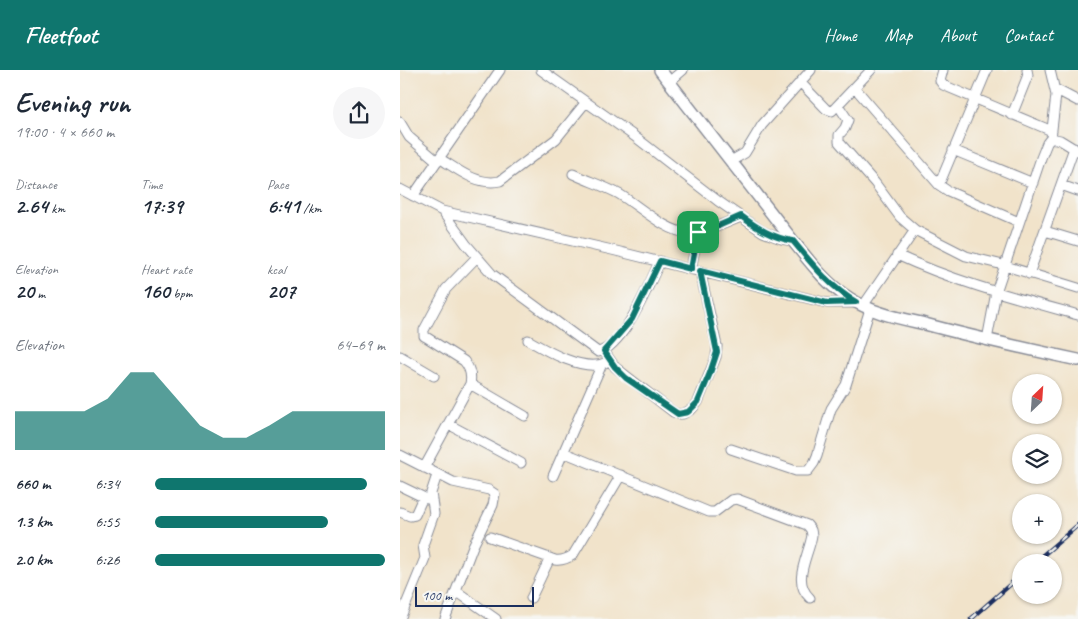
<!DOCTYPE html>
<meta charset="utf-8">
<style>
body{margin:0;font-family:Caveat,sans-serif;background:#f6f6f7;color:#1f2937;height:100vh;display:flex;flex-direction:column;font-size:19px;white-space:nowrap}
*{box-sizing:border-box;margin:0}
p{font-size:16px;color:#747a83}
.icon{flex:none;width:28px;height:28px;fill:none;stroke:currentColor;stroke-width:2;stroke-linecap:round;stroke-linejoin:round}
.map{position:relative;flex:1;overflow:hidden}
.drawer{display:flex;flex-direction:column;background:#fff;width:400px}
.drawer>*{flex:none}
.needle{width:32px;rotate:25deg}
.tools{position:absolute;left:612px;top:304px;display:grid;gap:10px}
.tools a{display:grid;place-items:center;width:50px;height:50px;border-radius:50%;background:#fff;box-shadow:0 1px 4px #0004;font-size:25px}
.scale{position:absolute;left:15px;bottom:12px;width:119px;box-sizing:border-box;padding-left:5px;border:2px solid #1b2f5e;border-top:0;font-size:14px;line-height:18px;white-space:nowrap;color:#1b2f5e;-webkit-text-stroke:4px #f6f6f2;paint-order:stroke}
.pin{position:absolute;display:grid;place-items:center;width:42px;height:42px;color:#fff;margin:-21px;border-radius:10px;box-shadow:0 2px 8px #0006}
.round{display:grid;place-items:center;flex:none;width:52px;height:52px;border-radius:26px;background:#f6f6f7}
.summary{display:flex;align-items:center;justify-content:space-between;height:85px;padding:0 15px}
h1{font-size:28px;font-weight:800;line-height:38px}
.stats{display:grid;grid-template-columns:repeat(3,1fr);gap:8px;height:85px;padding:5px 15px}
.stats div{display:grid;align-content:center}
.stats b{font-size:21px;font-weight:800}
.stats small{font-size:14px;font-weight:400}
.stats p{font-size:14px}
.chart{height:140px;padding:10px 15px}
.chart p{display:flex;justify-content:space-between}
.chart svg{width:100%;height:90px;margin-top:5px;fill:#0f766e;opacity:.7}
ul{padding:0 15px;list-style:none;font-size:16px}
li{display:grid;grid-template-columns:80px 60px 1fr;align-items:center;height:38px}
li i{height:12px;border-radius:6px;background:#0f766e}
header{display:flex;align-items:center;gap:30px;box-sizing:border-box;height:70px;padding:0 25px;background:#0f766e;color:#fff}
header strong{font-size:24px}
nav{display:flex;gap:28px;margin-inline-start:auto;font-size:18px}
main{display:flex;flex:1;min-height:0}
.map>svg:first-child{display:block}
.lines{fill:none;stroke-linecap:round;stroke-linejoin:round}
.minor-casing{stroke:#868994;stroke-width:11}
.major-casing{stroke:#868994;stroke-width:14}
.minor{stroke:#fff;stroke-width:9}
.major{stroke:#fff;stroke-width:11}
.rail-casing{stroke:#1b2f5e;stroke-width:4.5}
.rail{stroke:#f6f6f2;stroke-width:2.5;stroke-dasharray:8;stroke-linecap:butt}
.route-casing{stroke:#fff;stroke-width:10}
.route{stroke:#0f766e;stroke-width:6}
</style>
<header>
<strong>Fleetfoot</strong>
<nav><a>Home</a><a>Map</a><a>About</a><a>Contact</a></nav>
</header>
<main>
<section class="drawer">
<div class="summary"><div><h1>Evening run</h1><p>19:00 · 4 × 660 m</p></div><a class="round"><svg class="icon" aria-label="share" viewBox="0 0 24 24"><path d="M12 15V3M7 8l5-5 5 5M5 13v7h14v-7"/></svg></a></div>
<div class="stats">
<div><p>Distance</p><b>2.64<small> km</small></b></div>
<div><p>Time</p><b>17:39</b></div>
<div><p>Pace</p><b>6:41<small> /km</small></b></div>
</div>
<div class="stats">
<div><p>Elevation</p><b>20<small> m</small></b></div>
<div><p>Heart rate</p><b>160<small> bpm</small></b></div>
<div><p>kcal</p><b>207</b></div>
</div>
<div class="chart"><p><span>Elevation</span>64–69 m</p>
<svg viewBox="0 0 160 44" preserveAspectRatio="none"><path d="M0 44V25L10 25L20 25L30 25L40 19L50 6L60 6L70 19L80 32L90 38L100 38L110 32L120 25L130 25L140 25L150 25L160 25V44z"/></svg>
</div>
<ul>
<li><b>660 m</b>6:34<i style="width:92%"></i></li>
<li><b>1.3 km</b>6:55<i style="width:75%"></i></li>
<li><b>2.0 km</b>6:26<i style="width:100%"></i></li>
</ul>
</section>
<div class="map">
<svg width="678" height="549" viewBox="0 0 678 549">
<rect width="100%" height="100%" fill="#f6f6f2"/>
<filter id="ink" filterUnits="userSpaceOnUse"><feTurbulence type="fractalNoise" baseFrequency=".02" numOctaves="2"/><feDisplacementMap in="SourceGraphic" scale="10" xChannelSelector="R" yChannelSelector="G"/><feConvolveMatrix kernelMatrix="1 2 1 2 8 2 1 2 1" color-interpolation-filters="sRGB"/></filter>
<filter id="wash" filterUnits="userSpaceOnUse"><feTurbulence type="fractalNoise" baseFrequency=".0096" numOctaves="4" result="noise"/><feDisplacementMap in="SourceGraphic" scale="20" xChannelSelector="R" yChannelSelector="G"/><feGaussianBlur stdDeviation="1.12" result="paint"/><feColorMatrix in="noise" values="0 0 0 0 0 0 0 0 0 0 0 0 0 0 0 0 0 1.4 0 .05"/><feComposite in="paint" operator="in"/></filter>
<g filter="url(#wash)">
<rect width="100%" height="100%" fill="#f1e3ca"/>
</g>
<g filter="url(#ink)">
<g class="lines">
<defs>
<path id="minor" d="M141,0L234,66L318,131L363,162L382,169L393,171
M543,0L540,11L543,15L652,61
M269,12L283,0
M400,12L426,39L432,41L471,0
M455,18L539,115L548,121L619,152
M655,19L678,31
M438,35L448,50L445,58L439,65V72L475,113L500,147L515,160L566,186L599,194L678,218
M612,45L628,5L627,0
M0,52L9,67L37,91
M651,68L660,70L678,81
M553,80L633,113
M39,88C57,99 77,116 100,111L156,69L186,32
M331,91L345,83L362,55L411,0
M173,104C188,111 204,116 219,124C238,135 267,163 289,163C307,163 324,153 341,147
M539,115L587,0
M661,115L678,121
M0,119L42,141L212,180L427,233H456
M13,126L100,0
M42,141L66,174L92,204L198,282C223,278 250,213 260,191
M645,161L678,171
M497,185C555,212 617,228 678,245
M291,199L298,162
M629,204L674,78
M463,236L515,160
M128,270C147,281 183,302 205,293
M587,270L596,222L641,88L647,73L651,68L656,25L650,0
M204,281L215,297L273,342L278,344H283L292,339L298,332L316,287L317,276L300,201
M0,286L34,306
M70,314L125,346
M48,354L121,393
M331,379L396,401H408L414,393L417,386L431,339L446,315L470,239
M163,382L309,442H315L331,430L337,429L407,455L411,460L412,465C409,486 391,511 410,528
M0,385L53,412L89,420L95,424L93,435L73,476L45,549
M24,398L70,314C72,305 70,298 64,291L26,267L24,266V260L46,219L76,188
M153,406L202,294
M0,416L27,429
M0,442L10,446L15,445L23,427
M90,467L155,490C162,491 167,489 173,485L221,405
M56,521L96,549
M131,528L150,488
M0,549L25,488L23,475L34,444L31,423L37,405"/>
<path id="major" d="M260,0L393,171C410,192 426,214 449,228C472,243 499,248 525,254C576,268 627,279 678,290"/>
</defs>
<use href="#minor" class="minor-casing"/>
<use href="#major" class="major-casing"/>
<use href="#minor" class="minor"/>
<use href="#major" class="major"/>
<defs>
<path id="rail" d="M635,492L678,455
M571,549L621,505"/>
</defs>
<use href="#rail" class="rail-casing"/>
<use href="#rail" class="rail"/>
</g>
</g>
<g class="lines" filter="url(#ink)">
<defs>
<path id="route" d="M341,146C357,158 373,168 393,171C412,194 430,217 456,232L427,233L300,201L317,282L310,303L298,332L288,342L278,344L226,308L215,297L204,281L232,249L260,191L291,199L298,162L309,160Z"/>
</defs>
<use href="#route" class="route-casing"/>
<use href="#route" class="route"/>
</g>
</svg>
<div class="tools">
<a><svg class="needle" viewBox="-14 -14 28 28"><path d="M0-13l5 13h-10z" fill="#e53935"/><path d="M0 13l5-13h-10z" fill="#747a83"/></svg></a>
<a><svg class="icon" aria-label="layers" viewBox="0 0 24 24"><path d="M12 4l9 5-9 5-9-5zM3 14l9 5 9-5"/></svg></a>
<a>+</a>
<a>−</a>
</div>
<div class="scale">100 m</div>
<div class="pin" style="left:298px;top:162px;background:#1e9e55"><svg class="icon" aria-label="arrive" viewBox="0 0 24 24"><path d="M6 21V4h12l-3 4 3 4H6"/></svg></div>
</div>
</main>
